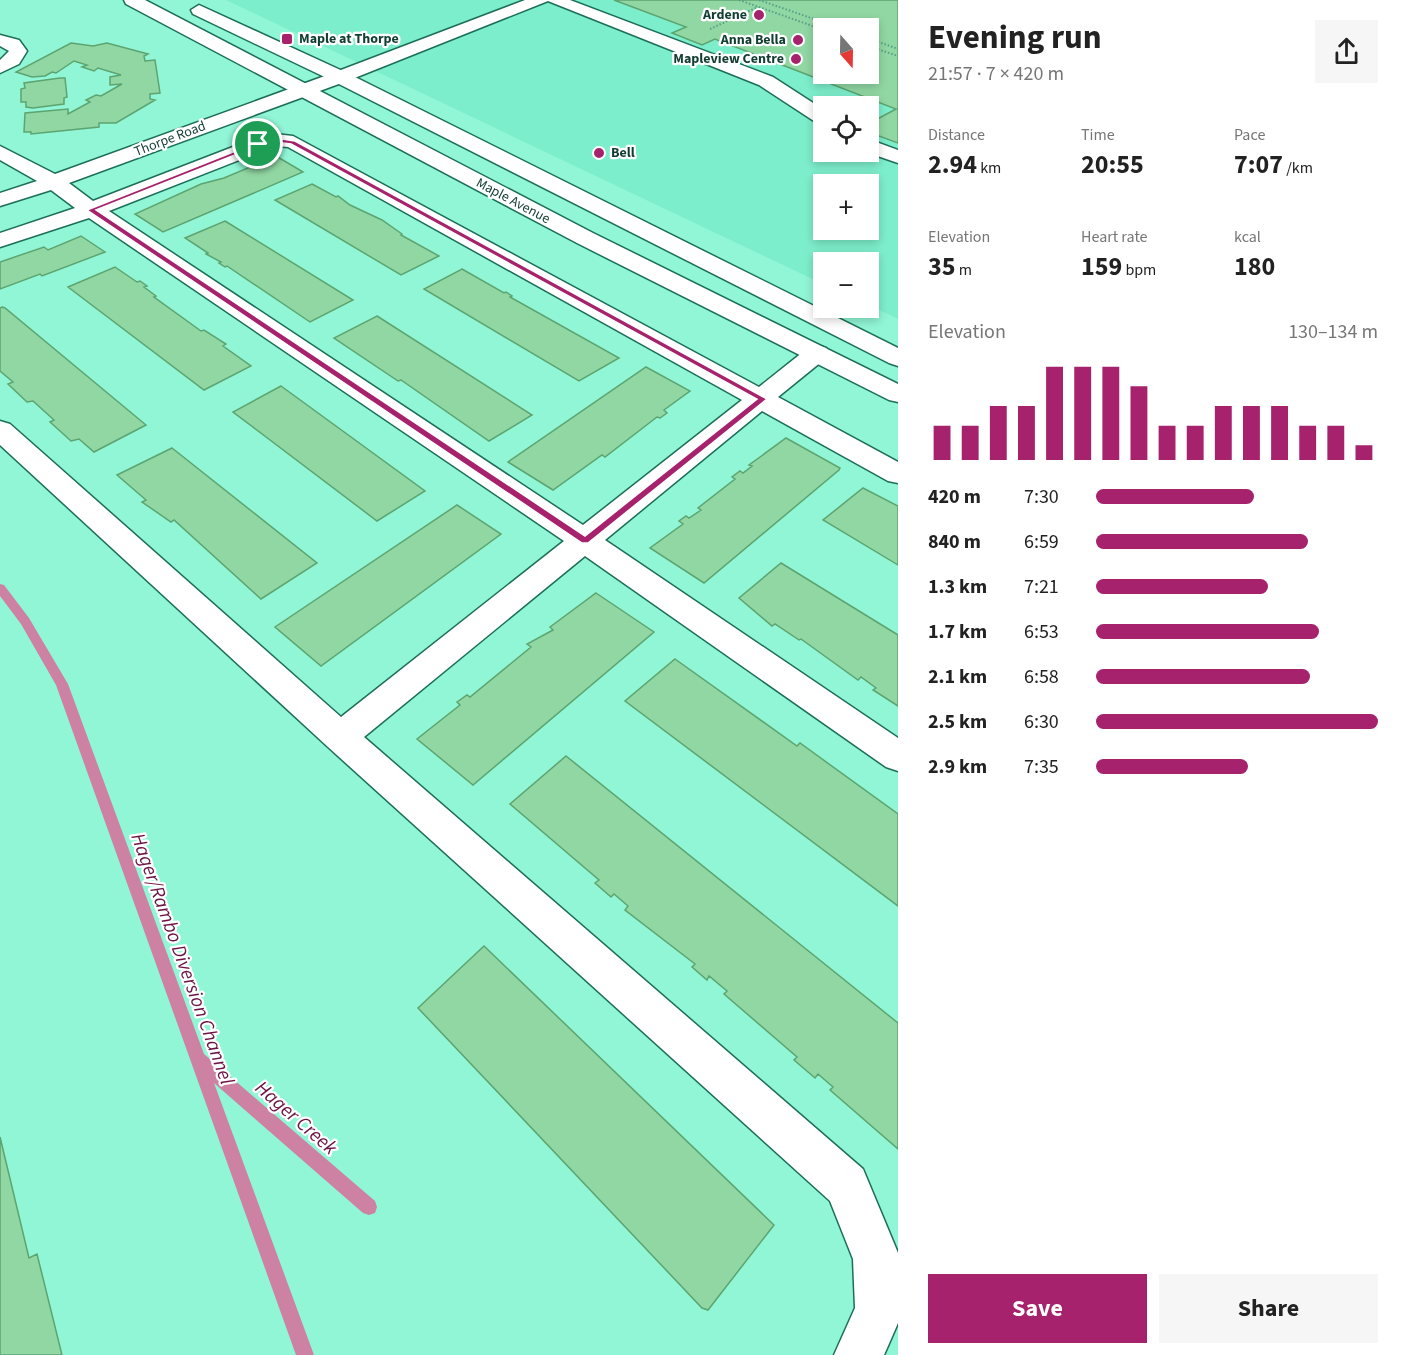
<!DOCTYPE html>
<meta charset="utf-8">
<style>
body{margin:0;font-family:"Source Sans 3",sans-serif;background:#f6f6f6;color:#222;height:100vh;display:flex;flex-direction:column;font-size:22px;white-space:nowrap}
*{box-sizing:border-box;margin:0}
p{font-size:20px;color:#767676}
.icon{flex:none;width:33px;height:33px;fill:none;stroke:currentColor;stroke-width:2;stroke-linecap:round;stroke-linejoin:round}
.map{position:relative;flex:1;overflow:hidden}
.side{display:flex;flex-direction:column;background:#fff;width:510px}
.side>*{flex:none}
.needle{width:39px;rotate:160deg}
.tools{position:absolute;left:813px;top:18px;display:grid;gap:12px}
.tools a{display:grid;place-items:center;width:66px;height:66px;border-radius:0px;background:#fff;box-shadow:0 3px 9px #0003;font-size:30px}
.pin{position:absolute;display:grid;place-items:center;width:51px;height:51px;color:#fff;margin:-26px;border:3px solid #fff;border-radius:50%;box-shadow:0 2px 6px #0007}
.round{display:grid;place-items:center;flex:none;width:63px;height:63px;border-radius:0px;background:#f6f6f6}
.overview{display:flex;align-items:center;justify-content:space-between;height:102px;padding:0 30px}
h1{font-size:33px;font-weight:700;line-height:45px}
.figures{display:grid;grid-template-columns:repeat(3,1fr);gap:9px;height:102px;padding:6px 30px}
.figures div{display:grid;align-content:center}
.figures b{font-size:26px;font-weight:700}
.figures small{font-size:16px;font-weight:400}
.figures p{font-size:16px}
.chart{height:168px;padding:12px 30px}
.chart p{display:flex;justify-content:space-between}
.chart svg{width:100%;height:108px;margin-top:6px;stroke:#a6226d;stroke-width:6}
.button{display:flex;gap:12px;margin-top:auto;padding:12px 30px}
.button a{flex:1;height:69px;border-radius:0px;background:#a6226d;color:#fff;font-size:24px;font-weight:700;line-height:69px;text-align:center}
.button a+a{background:#f6f6f6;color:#222}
ul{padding:0 30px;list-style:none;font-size:20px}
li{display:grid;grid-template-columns:96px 72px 1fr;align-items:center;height:45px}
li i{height:15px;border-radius:8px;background:#a6226d}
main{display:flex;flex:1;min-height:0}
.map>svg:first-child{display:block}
.built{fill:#7deecb;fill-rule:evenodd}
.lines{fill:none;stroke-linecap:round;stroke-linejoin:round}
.stream{fill:#cd82a4;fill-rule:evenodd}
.building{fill:#91d7a3;stroke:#5ca470;stroke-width:1.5;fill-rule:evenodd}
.minor-casing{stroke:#1c6e59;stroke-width:3}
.major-casing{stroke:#1c6e59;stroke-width:3}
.path{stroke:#55a089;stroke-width:2;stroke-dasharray:1.5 2;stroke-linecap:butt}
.minor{fill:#fff;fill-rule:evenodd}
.major{fill:#fff;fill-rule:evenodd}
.route{fill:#a6226d;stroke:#fff;stroke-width:1.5;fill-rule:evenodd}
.poi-dot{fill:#a6226d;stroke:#fff;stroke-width:2}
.labels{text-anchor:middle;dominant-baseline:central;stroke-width:4.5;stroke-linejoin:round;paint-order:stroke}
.far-poi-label{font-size:14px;font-weight:bold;fill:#123e32;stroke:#fff;text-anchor:end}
.far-street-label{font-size:14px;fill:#123e32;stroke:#fff}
.near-water-label{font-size:20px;font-style:italic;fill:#6c1245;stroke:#fff}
</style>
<main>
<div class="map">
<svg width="898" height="1355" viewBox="0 0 898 1355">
<rect width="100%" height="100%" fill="#91f6d6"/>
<path class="built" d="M226,0H898V319L869,305L868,262H824L823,284ZM824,28H868V74H824ZM824,106H868V152H824ZM824,184H868V230H824Z"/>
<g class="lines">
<path class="stream" d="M0,584L4,585L29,618L68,684L204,1054L375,1201L377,1207L375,1213L369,1215L363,1213L214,1083L314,1355H296L56,685L21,624L0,596Z"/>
</g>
<path class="building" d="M614,0H898V143L868,132V124L896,109L715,39L702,45L672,33L686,27ZM824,28H868V74H824Z
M71,43L93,46L107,43L148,54L144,56L145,61L155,60L160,93L150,94V99L155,100L116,123H99V127L31,134V132H24L25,113L68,109V114L90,102L86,100L96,95L101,96L122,84L110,85V77L121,75L98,68L94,71L82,67L87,65L74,61L56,73L52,72L45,76L32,77L16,72Z
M60,78H65L67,97L64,98V104L33,108L26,107V102H21V89L25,88L24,83Z
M276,156L303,172L163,232L135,214L201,184L224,178Z
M312,184L336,197L338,196L350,205L382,220L402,234L401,235L439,256L401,275L275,200Z
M225,221L353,300L310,322L227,266L225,267L219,263L221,262L206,254L208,253L185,238Z
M81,236L105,252L42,276L40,274L0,289V262L44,247L48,250Z
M115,267L137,282L140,281L147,286L144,287L156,296L154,297L201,331L204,330L226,344L223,346L251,366L204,390L68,287Z
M462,269L504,293L506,292L512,296L510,297L619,358L579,381L424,289Z
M2,307L5,308L146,425L94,452L79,439L71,441L50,422L54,420L33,401L27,402L8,384L13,382L0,371V308Z
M377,316L532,415L489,441L401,380L398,381L334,338Z
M646,367L690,391L664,410L667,413L660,418L657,417L605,457L602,455L553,490L508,462Z
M281,386L425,491L377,521L233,412Z
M786,438L840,468L839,470L704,583L650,548L683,524L679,521L686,516L689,518L701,510L698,508L735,479L732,477L740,471L743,473L752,466L749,465Z
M172,448L317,563L261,599L174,520L171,522L142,502L146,500L117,475Z
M863,488L898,506V565L823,520Z
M457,505L501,534L321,666L275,627Z
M781,563L898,635V706L873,690L876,688L861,677L858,680L801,639L799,640L775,624L772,626L739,598Z
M596,593L654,632L473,785L417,739L460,705L457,702L467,695L470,697L531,647L527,644L553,630L550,627Z
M675,659L797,746L800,743L898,814V906L625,701Z
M566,756L898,1023V1149L830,1090L833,1087L818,1074L815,1078L794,1060L797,1057L724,994L727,991L709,976L707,980L692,967L695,964L625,910L628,906L614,894L611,897L595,883L599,880L510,804Z
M484,946L774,1225L708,1310L702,1308L418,1008Z
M0,1137L29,1258L37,1254L62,1355H0Z"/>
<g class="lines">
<defs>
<path id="minor" d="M525,0H570L773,77L824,110V125L817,123L759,85L548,1L347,81L69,183L93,201L251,140L275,134L293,136L759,387L808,348L817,345L826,348L830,353L826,358L778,397L898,462V483L888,481L762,411L605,540L898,738V771L886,767L585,556L364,737L863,1169L898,1253V1323L884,1355H834L855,1308L853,1259L830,1201L328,747L0,445V421L10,424L341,717L564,541L89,218L0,247V233L75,208L51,190L0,206V193L37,181L0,160V146L55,174L333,73ZM275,146L288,147L742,400L583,525L109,211Z
M0,35L19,40L27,51L19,64L0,73V60L9,51L0,46Z
M868,139L898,150V163L866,152H868Z"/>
<path id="major" d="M124,0H145L593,233L898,384V402L889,400L577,243L126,4Z
M199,5L347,73L898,348V366L889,363L333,81L193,14L191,10Z"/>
</defs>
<use href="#minor" class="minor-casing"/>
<use href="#major" class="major-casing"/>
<path class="path" d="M739,0L824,30
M759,0L840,28
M710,29L758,7
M868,38L898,49
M868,46L898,56"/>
<use href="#minor" class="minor"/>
<use href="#major" class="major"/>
</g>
<path class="route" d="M275,138L295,141L767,399L588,543H582L87,210L256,143ZM275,142L291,144L757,399L585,536L96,210L260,145Z"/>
<g class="poi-dot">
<circle cx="759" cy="15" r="6"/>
<rect x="281" y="33" width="12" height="12" rx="3"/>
<circle cx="798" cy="40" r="6"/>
<circle cx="796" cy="59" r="6"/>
<circle cx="599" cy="153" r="6"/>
</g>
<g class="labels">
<g class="far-poi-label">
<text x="747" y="15">Ardene</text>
<text x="299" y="39" text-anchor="start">Maple at Thorpe</text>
<text x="786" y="40">Anna Bella</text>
<text x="784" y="59">Mapleview Centre</text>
<text x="611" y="153" text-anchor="start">Bell</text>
</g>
<g class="far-street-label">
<text transform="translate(170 139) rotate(-21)">Thorpe Road</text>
<text transform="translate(513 201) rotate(28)">Maple Avenue</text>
</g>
<g class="near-water-label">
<text transform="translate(182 959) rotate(70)">Hager/Rambo Diversion Channel</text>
<text transform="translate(296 1118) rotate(41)">Hager Creek</text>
</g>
</g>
</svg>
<div class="tools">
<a><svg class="needle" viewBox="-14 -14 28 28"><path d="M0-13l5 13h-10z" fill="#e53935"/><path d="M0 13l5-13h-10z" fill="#767676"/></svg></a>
<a><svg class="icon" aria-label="locate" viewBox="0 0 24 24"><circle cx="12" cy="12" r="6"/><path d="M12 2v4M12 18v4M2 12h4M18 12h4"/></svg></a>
<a>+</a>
<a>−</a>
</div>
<div class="pin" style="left:258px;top:144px;background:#1e9e55"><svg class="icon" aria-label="arrive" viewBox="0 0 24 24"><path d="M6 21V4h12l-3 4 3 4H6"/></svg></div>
</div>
<section class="side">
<div class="overview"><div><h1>Evening run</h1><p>21:57 · 7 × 420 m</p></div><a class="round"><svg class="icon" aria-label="share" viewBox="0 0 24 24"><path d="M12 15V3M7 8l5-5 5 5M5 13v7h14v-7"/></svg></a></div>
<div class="figures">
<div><p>Distance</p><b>2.94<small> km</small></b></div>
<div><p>Time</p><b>20:55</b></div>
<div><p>Pace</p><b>7:07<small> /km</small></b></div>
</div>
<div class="figures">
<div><p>Elevation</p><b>35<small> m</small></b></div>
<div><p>Heart rate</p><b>159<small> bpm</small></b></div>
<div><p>kcal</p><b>180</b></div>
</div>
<div class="chart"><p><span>Elevation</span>130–134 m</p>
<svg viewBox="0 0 160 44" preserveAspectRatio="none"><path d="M5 44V30M15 44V30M25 44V22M35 44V22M45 44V6M55 44V6M65 44V6M75 44V14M85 44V30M95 44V30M105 44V22M115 44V22M125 44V22M135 44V30M145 44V30M155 44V38"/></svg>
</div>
<ul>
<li><b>420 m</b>7:30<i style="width:56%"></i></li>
<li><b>840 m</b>6:59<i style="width:75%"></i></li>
<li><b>1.3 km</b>7:21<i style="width:61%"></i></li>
<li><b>1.7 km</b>6:53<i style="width:79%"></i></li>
<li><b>2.1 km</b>6:58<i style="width:76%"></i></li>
<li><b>2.5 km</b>6:30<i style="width:100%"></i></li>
<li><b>2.9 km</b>7:35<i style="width:54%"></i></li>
</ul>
<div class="button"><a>Save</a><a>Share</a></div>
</section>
</main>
